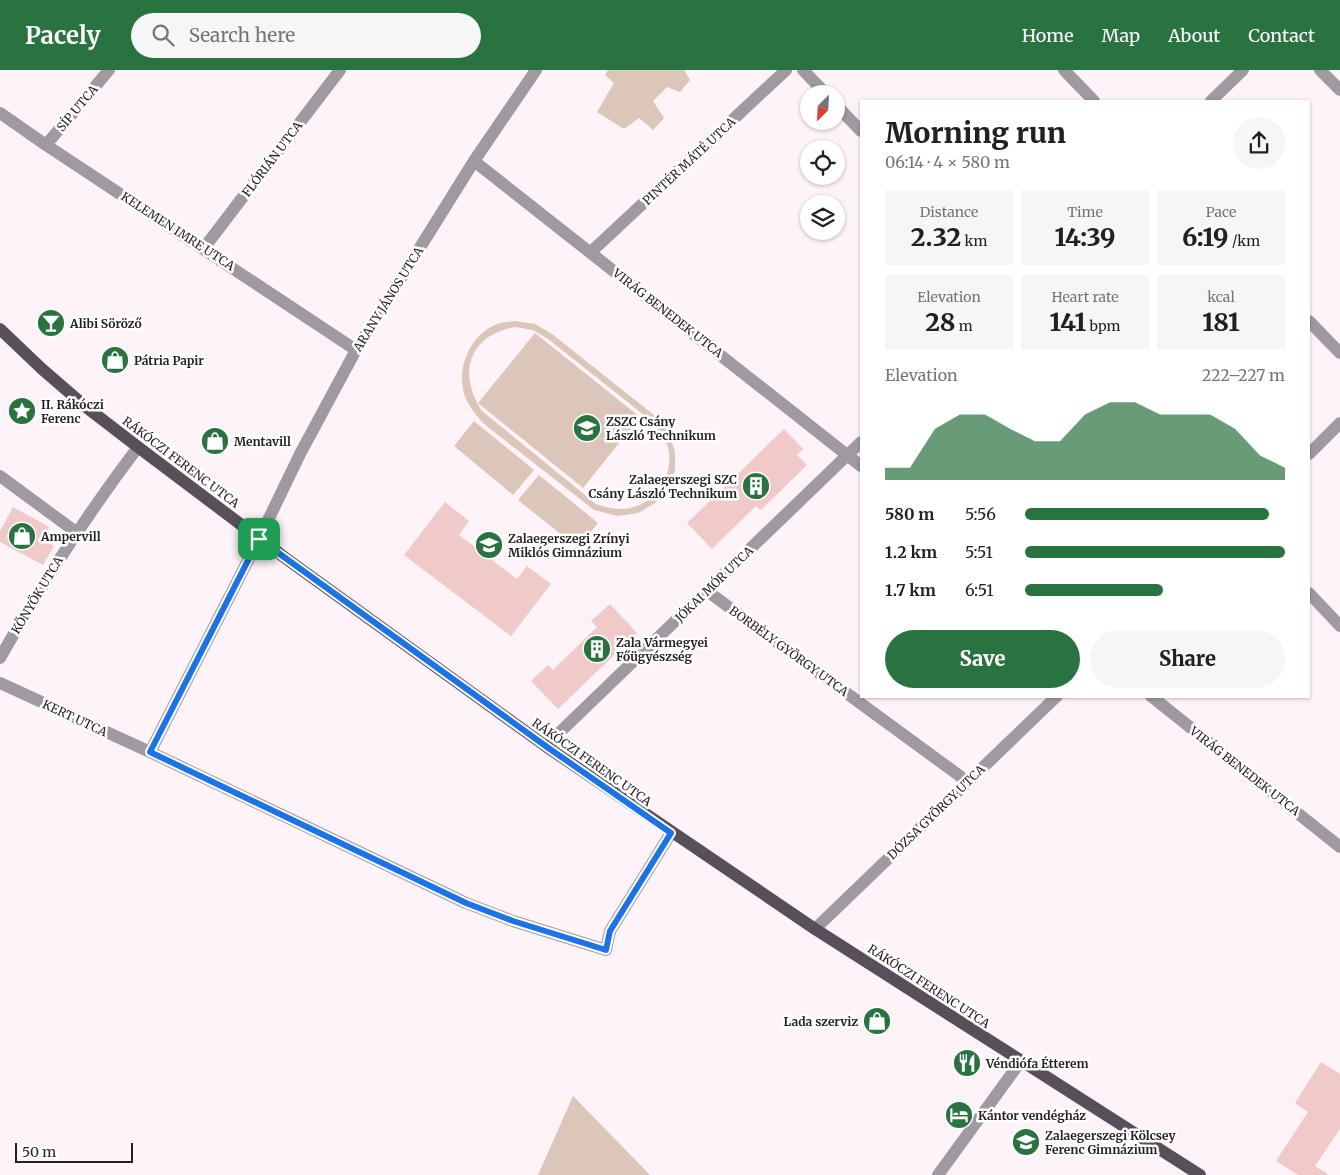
<!DOCTYPE html>
<meta charset="utf-8">
<style>
body{margin:0;font-family:Merriweather,serif;background:#f6f6f6;color:#202124;height:100vh;display:flex;flex-direction:column;font-size:19px;white-space:nowrap}
*{box-sizing:border-box;margin:0}
p{font-size:16px;color:#757577}
.icon{flex:none;width:28px;height:28px;fill:none;stroke:currentColor;stroke-width:2;stroke-linecap:round;stroke-linejoin:round}
.map{position:relative;flex:1;overflow:hidden}
.details{position:absolute;left:860px;top:30px;width:450px;height:598px;display:flex;flex-direction:column;background:#fff;border-radius:0px;box-shadow:0 1px 4px #0004}
.details>*{flex:none}
.needle{width:32px;rotate:204deg}
.tools{position:absolute;left:800px;top:15px;display:grid;gap:10px}
.tools a{display:grid;place-items:center;width:45px;height:45px;border-radius:50%;background:#fff;box-shadow:0 1px 4px #0004;font-size:25px}
.scale{position:absolute;left:15px;bottom:12px;width:118px;box-sizing:border-box;padding-left:5px;border:2px solid #251f22;border-top:0;font-size:14px;line-height:18px;white-space:nowrap;color:#251f22;-webkit-text-stroke:4px #fff;paint-order:stroke}
.pin{position:absolute;display:grid;place-items:center;width:42px;height:42px;color:#fff;margin:-21px;border-radius:10px;box-shadow:0 2px 8px #0006}
.round{display:grid;place-items:center;flex:none;width:52px;height:52px;border-radius:26px;background:#f6f6f6}
.overview{display:flex;align-items:center;justify-content:space-between;height:85px;padding:0 25px}
h1{font-size:28px;font-weight:800;line-height:38px}
.metrics{display:grid;grid-template-columns:repeat(3,1fr);gap:8px;height:85px;padding:5px 25px}
.metrics div{display:grid;align-content:center;border-radius:0px;background:#f6f6f6;text-align:center}
.metrics b{font-size:25px;font-weight:800}
.metrics small{font-size:14px;font-weight:400}
.metrics p{font-size:14px}
.chart{height:140px;padding:10px 25px}
.chart p{display:flex;justify-content:space-between}
.chart svg{width:100%;height:90px;margin-top:5px;fill:#297341;opacity:.7}
.cta{display:flex;gap:10px;margin-top:auto;padding:10px 25px}
.cta a{flex:1;height:58px;border-radius:30px;background:#297341;color:#fff;font-size:20px;font-weight:800;line-height:58px;text-align:center}
.cta a+a{background:#f6f6f6;color:#202124}
ul{padding:0 25px;list-style:none;font-size:16px}
li{display:grid;grid-template-columns:80px 60px 1fr;align-items:center;height:38px}
li i{height:12px;border-radius:6px;background:#297341}
header{display:flex;align-items:center;gap:30px;box-sizing:border-box;height:70px;padding:0 25px;background:#297341;color:#fff}
header strong{font-size:24px}
nav{display:flex;gap:28px;margin-inline-start:auto;font-size:18px}
.search{width:350px;height:45px;background:#f6f6f6;display:flex;align-items:center;gap:12px;box-sizing:border-box;padding:0 18px;border-radius:28px;color:#757577;font-size:19px}
.map>svg:first-child{display:block}
.green{fill:#dbc6b9;fill-rule:evenodd}
.building{fill:#f0cac8}
.lines{fill:none;stroke-linecap:round;stroke-linejoin:round}
.minor{stroke:#9f9aa1;stroke-width:12}
.major{stroke:#57505a;stroke-width:12}
.route-casing{stroke:#fff;stroke-width:10}
.route{stroke:#1a73e8;stroke-width:6}
.labels{text-anchor:middle;dominant-baseline:central;stroke-width:5;stroke-linejoin:round;paint-order:stroke}
.street-label{font-size:12px;fill:#251f22;stroke:#fff}
.poi-label{font-size:12px;font-weight:bold;fill:#251f22;stroke:#fff;text-anchor:start}
</style>
<header>
<strong>Pacely</strong>
<div class="search"><svg class="icon" aria-label="search" viewBox="0 0 24 24"><circle cx="10" cy="10" r="6"/><path d="M15 15l6 6"/></svg>Search here</div>
<nav><a>Home</a><a>Map</a><a>About</a><a>Contact</a></nav>
</header>
<div class="map">
<svg width="1340" height="1105" viewBox="0 0 1340 1105">
<rect width="100%" height="100%" fill="#fef3f8"/>
<path class="green" d="M608,0H684L690,10L680,22L667,17L653,31L664,48L653,60L639,48L624,59L597,42L614,13L605,5Z
M515,251L535,254L552,264L654,345L668,362L675,381V400L668,419L655,433L638,443L618,446L594,440L484,354C478,347 470,338 466,329C454,301 470,262 500,253C505,252 510,252 515,251ZM515,257L533,260L548,269L649,349C658,359 667,369 669,382C673,411 649,440 619,439C612,439 603,436 596,434L482,341C457,304 469,265 515,257Z
M535,263L640,347L583,418L478,333Z
M474,351L534,400L513,425L454,376Z
M539,405L598,453L578,478L518,430Z
M573,1026L650,1105H538Z"/>
<path class="building" d="M784,359L803,379L797,385L807,395L761,440L756,436L712,479L687,453Z
M445,432L469,451L459,465L517,509L527,496L551,514L511,566L404,485Z
M13,437L49,457L43,470L54,476L43,495L0,472V461Z
M610,534L637,563L558,639L531,611L548,595L553,600L597,557L591,551Z
M1321,992L1340,1004V1059L1315,1096L1329,1105H1298L1276,1091L1308,1042L1295,1033Z"/>
<g class="lines">
<path class="minor" d="M803,0L826,24
M1064,0L1094,31
M1320,0L1340,20
M1211,31L1243,0
M836,35L861,61
M0,43L46,75L356,280
M46,75L109,0
M474,91L861,396
M204,178L340,0
M591,182L786,0
M1309,251L1340,283
M1309,384L1340,353
M0,406L76,462
M707,521L968,712
M1309,523L1340,556
M0,588C42,513 86,446 138,377
M0,613L150,682L466,833L513,851L606,880L610,861L671,763
M1151,626L1340,777
M547,677L560,662L861,372
M150,682L259,469L300,384L356,280L474,91L536,0
M815,859L1057,626
M938,1105L1021,991"/>
<path class="major" d="M0,259L42,299L86,337L138,377L288,490L547,677L815,859L1200,1105"/>
</g>
<g class="lines">
<defs>
<path id="route" d="M259,469L547,677L671,763L610,861L606,880L513,851L466,833L150,682Z"/>
</defs>
<use href="#route" class="route-casing"/>
<use href="#route" class="route"/>
</g>
<defs>
<symbol id="bar-disc" viewBox="-11 -11 22 22"><circle r="9.5" fill="#297341" stroke="#fff"/><path d="M-6-5H6L.8 .8V4.5H3.5V6h-7V4.5H-.8V.8Z" fill="#fff"/></symbol>
<symbol id="shop-disc" viewBox="-11 -11 22 22"><circle r="9.5" fill="#297341" stroke="#fff"/><path d="M-5-2.5h2.3a2.7 3.5 0 0 1 5.4 0H5L5.5 6h-11ZM-1.5-2.5h3a1.5 2.3 0 0 0-3 0Z" fill="#fff"/></symbol>
<symbol id="sight-disc" viewBox="-11 -11 22 22"><circle r="9.5" fill="#297341" stroke="#fff"/><path d="M0-6L1.8-2.2L6-1.7L2.9 1.2L3.7 5.4L0 3.3L-3.7 5.4L-2.9 1.2L-6-1.7L-1.8-2.2Z" fill="#fff"/></symbol>
<symbol id="school-disc" viewBox="-11 -11 22 22"><circle r="9.5" fill="#297341" stroke="#fff"/><path d="M0-5L7-2L0 1L-7-2ZM-4 1L0 2.5L4 1V4Q0 6-4 4Z" fill="#fff"/></symbol>
<symbol id="building-disc" viewBox="-11 -11 22 22"><circle r="9.5" fill="#297341" stroke="#fff"/><path d="M-4-6H4V6H1V3H-1V6H-4ZM-2.5-4.3h1.7v1.8h-1.7ZM.8-4.3h1.7v1.8H.8ZM-2.5-1h1.7V.8h-1.7ZM.8-1h1.7V.8H.8Z" fill="#fff"/></symbol>
<symbol id="restaurant-disc" viewBox="-11 -11 22 22"><circle r="9.5" fill="#297341" stroke="#fff"/><path d="M-5-6h1v4h1v-4h1v4h1v-4h1v5L-1.5 .5V6h-2V.5L-5-1ZM5-6V6H3V1.5H1.5Q1.5-4 5-6Z" fill="#fff"/></symbol>
<symbol id="hotel-disc" viewBox="-11 -11 22 22"><circle r="9.5" fill="#297341" stroke="#fff"/><path d="M-6-4.5h1.5V1H6V5H4.5V3h-9V5H-6ZM-4 0a1.8 1.8 0 1 1 3.6 0ZM.5 0V-2.5h3Q6-2.5 6 0Z" fill="#fff"/></symbol>
</defs>
<g fill-rule="evenodd">
<use href="#bar-disc" x="35" y="237" width="32" height="32"/>
<use href="#shop-disc" x="99" y="274" width="32" height="32"/>
<use href="#sight-disc" x="6" y="325" width="32" height="32"/>
<use href="#school-disc" x="571" y="342" width="32" height="32"/>
<use href="#shop-disc" x="199" y="355" width="32" height="32"/>
<use href="#building-disc" x="740" y="400" width="32" height="32"/>
<use href="#shop-disc" x="6" y="450" width="32" height="32"/>
<use href="#school-disc" x="473" y="459" width="32" height="32"/>
<use href="#building-disc" x="581" y="563" width="32" height="32"/>
<use href="#shop-disc" x="861" y="935" width="32" height="32"/>
<use href="#restaurant-disc" x="951" y="977" width="32" height="32"/>
<use href="#hotel-disc" x="943" y="1029" width="32" height="32"/>
<use href="#school-disc" x="1010" y="1056" width="32" height="32"/>
</g>
<g class="labels">
<g class="street-label">
<text transform="translate(77 38) rotate(-50)">SÍP UTCA</text>
<text transform="translate(272 89) rotate(-53)">FLÓRIÁN UTCA</text>
<text transform="translate(689 91) rotate(-43)">PINTÉR MÁTÉ UTCA</text>
<text transform="translate(178 161) rotate(33)">KELEMEN IMRE UTCA</text>
<text transform="translate(388 229) rotate(-58)">ARANY JÁNOS UTCA</text>
<text transform="translate(668 243) rotate(38)">VIRÁG BENEDEK UTCA</text>
<text transform="translate(181 392) rotate(37)">RÁKÓCZI FERENC UTCA</text>
<text transform="translate(714 514) rotate(-44)">JÓKAI MÓR UTCA</text>
<text transform="translate(37 525) rotate(-59)">KÖNYÖK UTCA</text>
<text transform="translate(789 581) rotate(36)">BORBÉLY GYÖRGY UTCA</text>
<text transform="translate(75 648) rotate(25)">KERT UTCA</text>
<text transform="translate(592 692) rotate(35)">RÁKÓCZI FERENC UTCA</text>
<text transform="translate(1245 701) rotate(38)">VIRÁG BENEDEK UTCA</text>
<text transform="translate(936 742) rotate(-44)">DÓZSA GYÖRGY UTCA</text>
<text transform="translate(929 916) rotate(33)">RÁKÓCZI FERENC UTCA</text>
</g>
<g class="poi-label">
<text x="70" y="253">Alibi Söröző</text>
<text x="134" y="290">Pátria Papir</text>
<text x="41" y="334">II. Rákóczi<tspan x="41" dy="14">Ferenc</tspan></text>
<text x="606" y="351">ZSZC Csány<tspan x="606" dy="14">László Technikum</tspan></text>
<text x="234" y="371">Mentavill</text>
<text x="737" y="409" text-anchor="end">Zalaegerszegi SZC<tspan x="737" dy="14">Csány László Technikum</tspan></text>
<text x="41" y="466">Ampervill</text>
<text x="508" y="468">Zalaegerszegi Zrínyi<tspan x="508" dy="14">Miklós Gimnázium</tspan></text>
<text x="616" y="572">Zala Vármegyei<tspan x="616" dy="14">Főügyészség</tspan></text>
<text x="858" y="951" text-anchor="end">Lada szerviz</text>
<text x="986" y="993">Véndiófa Étterem</text>
<text x="978" y="1045">Kántor vendégház</text>
<text x="1045" y="1065">Zalaegerszegi Kölcsey<tspan x="1045" dy="14">Ferenc Gimnázium</tspan></text>
</g>
</g>
</svg>
<div class="tools">
<a><svg class="needle" viewBox="-14 -14 28 28"><path d="M0-13l5 13h-10z" fill="#e53935"/><path d="M0 13l5-13h-10z" fill="#757577"/></svg></a>
<a><svg class="icon" aria-label="locate" viewBox="0 0 24 24"><circle cx="12" cy="12" r="6"/><path d="M12 2v4M12 18v4M2 12h4M18 12h4"/></svg></a>
<a><svg class="icon" aria-label="layers" viewBox="0 0 24 24"><path d="M12 4l9 5-9 5-9-5zM3 14l9 5 9-5"/></svg></a>
</div>
<div class="scale">50 m</div>
<div class="pin" style="left:259px;top:469px;background:#1e9e55"><svg class="icon" aria-label="arrive" viewBox="0 0 24 24"><path d="M6 21V4h12l-3 4 3 4H6"/></svg></div>
<section class="details">
<div class="overview"><div><h1>Morning run</h1><p>06:14 · 4 × 580 m</p></div><a class="round"><svg class="icon" aria-label="share" viewBox="0 0 24 24"><path d="M12 15V3M7 8l5-5 5 5M5 13v7h14v-7"/></svg></a></div>
<div class="metrics">
<div><p>Distance</p><b>2.32<small> km</small></b></div>
<div><p>Time</p><b>14:39</b></div>
<div><p>Pace</p><b>6:19<small> /km</small></b></div>
</div>
<div class="metrics">
<div><p>Elevation</p><b>28<small> m</small></b></div>
<div><p>Heart rate</p><b>141<small> bpm</small></b></div>
<div><p>kcal</p><b>181</b></div>
</div>
<div class="chart"><p><span>Elevation</span>222–227 m</p>
<svg viewBox="0 0 160 44" preserveAspectRatio="none"><path d="M0 44V38L10 38L20 19L30 12L40 12L50 19L60 25L70 25L80 12L90 6L100 6L110 12L120 12L130 12L140 19L150 32L160 38V44z"/></svg>
</div>
<ul>
<li><b>580 m</b>5:56<i style="width:94%"></i></li>
<li><b>1.2 km</b>5:51<i style="width:100%"></i></li>
<li><b>1.7 km</b>6:51<i style="width:53%"></i></li>
</ul>
<div class="cta"><a>Save</a><a>Share</a></div>
</section>
</div>
